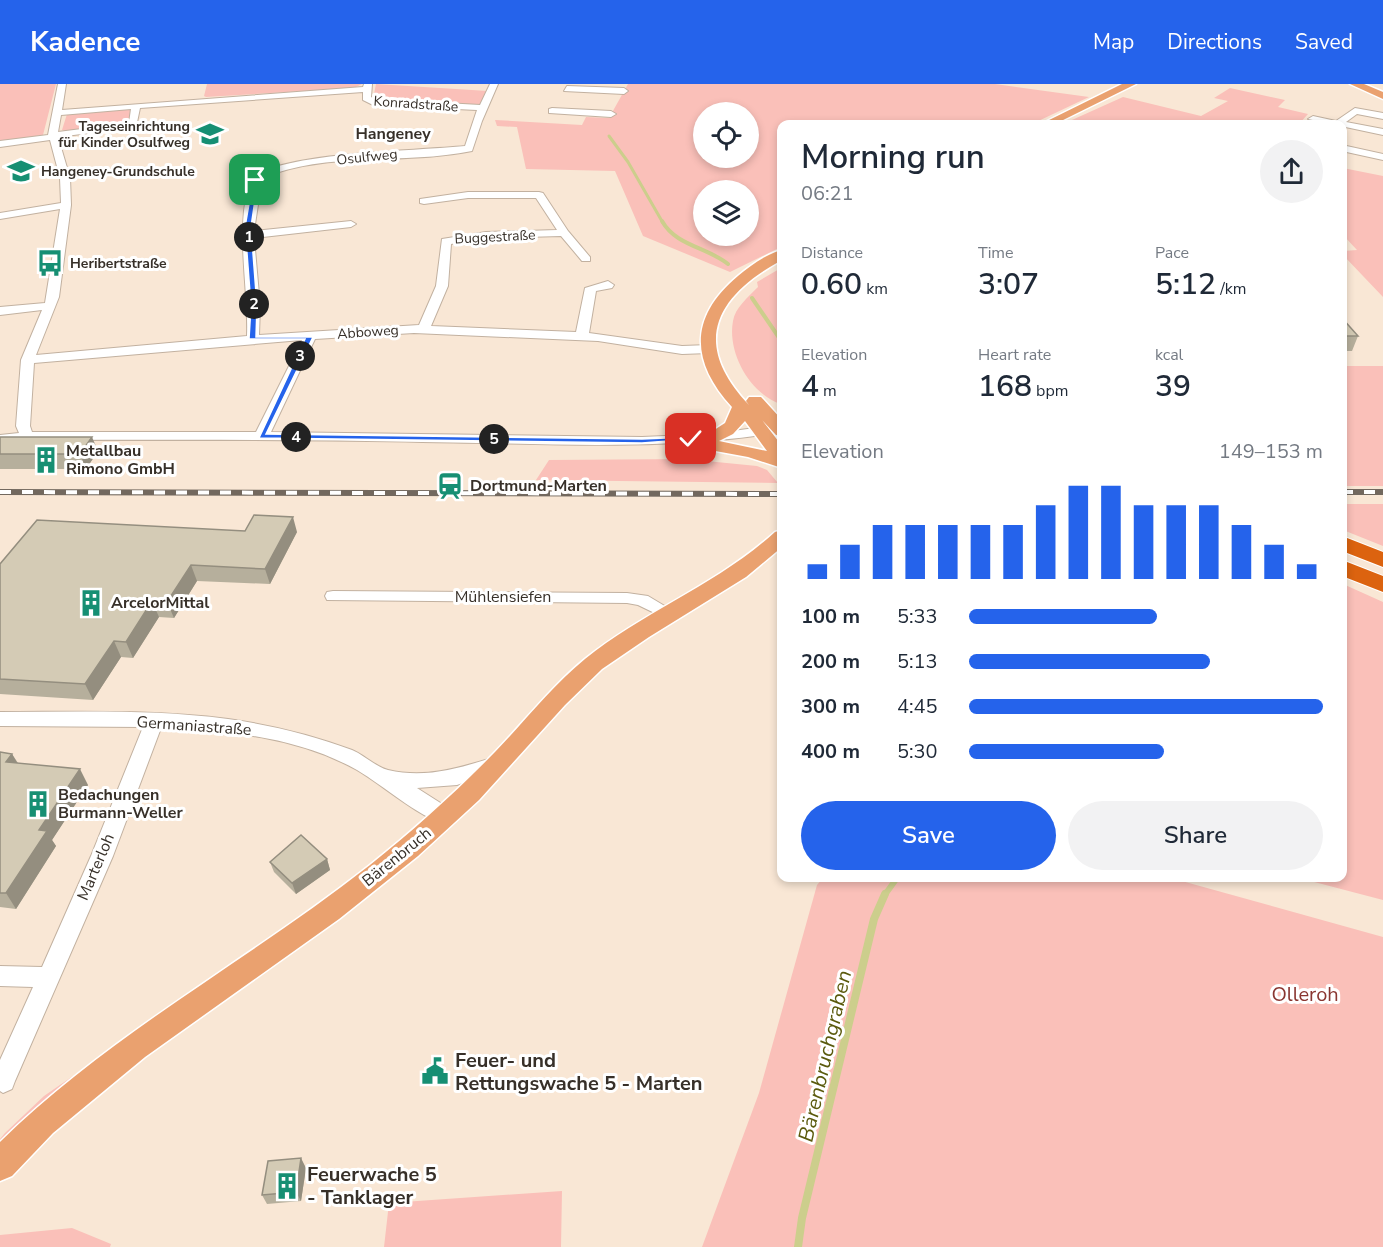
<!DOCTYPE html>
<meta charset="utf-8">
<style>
body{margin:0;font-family:"Nunito Sans",sans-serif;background:#f2f2f3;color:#1f2937;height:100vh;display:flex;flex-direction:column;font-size:22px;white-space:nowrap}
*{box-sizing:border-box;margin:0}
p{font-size:20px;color:#747a83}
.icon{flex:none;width:33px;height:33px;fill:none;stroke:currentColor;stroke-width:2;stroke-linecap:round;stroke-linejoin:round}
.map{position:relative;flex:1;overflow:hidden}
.drawer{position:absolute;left:777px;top:36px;width:570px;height:762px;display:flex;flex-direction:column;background:#fff;border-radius:12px;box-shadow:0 3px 9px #0003}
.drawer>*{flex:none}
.controls{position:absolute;left:693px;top:18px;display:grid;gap:12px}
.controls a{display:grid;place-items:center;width:66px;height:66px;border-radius:50%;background:#fff;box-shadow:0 3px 9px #0003;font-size:30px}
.pin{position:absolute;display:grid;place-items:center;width:51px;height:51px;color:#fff;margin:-26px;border-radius:12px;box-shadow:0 3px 9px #0006}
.km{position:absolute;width:30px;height:30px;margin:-15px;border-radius:50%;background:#222;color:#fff;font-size:16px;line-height:30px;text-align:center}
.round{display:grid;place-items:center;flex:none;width:63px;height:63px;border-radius:32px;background:#f2f2f3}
.summary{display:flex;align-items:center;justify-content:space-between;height:102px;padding:0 24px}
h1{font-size:33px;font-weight:600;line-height:45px}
.figures{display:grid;grid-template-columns:repeat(3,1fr);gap:9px;height:102px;padding:6px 24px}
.figures div{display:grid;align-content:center}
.figures b{font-size:30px;font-weight:600}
.figures small{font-size:16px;font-weight:400}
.figures p{font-size:16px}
.chart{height:168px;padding:12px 24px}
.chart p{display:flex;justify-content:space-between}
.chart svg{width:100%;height:108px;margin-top:6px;stroke:#2563eb;stroke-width:6}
.primary-button{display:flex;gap:12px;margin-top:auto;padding:12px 24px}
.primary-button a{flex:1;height:69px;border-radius:36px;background:#2563eb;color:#fff;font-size:24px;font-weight:600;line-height:69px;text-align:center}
.primary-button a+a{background:#f2f2f3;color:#1f2937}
ul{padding:0 24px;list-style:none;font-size:20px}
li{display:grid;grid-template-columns:96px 72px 1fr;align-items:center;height:45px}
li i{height:15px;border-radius:8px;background:#2563eb}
header{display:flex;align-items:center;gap:36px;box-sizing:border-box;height:84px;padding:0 30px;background:#2563eb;color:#fff}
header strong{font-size:28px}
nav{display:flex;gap:33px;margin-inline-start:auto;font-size:21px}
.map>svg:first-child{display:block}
.green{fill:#fac0b9;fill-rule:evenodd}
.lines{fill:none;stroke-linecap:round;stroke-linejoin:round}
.stream-far3{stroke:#ccce8c;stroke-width:3}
.stream-far2{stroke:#ccce8c;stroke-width:4}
.stream-far1{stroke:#ccce8c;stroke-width:6}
.stream{stroke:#ccce8c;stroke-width:8}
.minor-casing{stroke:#c2b1a0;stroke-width:2}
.major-casing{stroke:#fff;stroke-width:3}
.highway-casing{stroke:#fff;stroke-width:2}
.minor{fill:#fff;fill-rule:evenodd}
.major{fill:#eaa16f;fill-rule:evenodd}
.highway{fill:#dc630f;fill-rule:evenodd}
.rail-casing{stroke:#72685e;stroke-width:6}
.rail{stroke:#fff;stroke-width:4;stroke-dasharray:11;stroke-linecap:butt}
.wall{fill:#b6af9c}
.shaded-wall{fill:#948e7f}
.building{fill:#d4cbb5;stroke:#948e7f;stroke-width:1.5}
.route{fill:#2563eb;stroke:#fff;stroke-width:1.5}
.labels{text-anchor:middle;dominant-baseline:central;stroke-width:6;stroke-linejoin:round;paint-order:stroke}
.far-street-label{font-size:14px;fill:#373029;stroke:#fff}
.far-poi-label{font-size:14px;font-weight:bold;fill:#373029;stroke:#fff;text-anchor:start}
.far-quarter-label{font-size:16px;font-weight:bold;fill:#373029;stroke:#fff}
.poi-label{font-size:16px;font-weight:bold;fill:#373029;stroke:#fff;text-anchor:start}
.street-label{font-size:16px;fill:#373029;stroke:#fff}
.near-park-label{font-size:20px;fill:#8a3631;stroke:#fff}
.near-poi-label{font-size:20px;font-weight:bold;fill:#373029;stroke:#fff;text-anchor:start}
.near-water-label{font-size:21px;font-style:italic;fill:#5b5a0d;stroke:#fff}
</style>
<header>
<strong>Kadence</strong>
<nav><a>Map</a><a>Directions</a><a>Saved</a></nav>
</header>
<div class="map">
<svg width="1383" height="1163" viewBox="0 0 1383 1163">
<rect width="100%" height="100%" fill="#f9e7d5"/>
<path class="green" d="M0,0H56L43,51L0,58Z
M207,0H362L354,4L206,13L204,12Z
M376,0L488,7L480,21L377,17L373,15Z
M628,0H995L1089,13L1032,40H782L781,163L730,188L643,152L615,87L526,85L517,43L497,42L495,36L582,41L586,33L609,34ZM704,28H748V74H704ZM704,106H748V152H704Z
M1230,4L1285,16L1278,23L1308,30L1299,40H1063L1123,13L1201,32L1228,17L1214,14Z
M124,24L133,26L131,39L69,48L62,46L67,30Z
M1343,84L1383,92V213L1343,171V167L1357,166L1343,151Z
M781,184V320C750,310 727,269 733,237C735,224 748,213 758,203L757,198Z
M1342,282H1383V402H1343Z
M686,375L757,382L767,386L778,399L536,396L549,376Z
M1342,420H1383V462L1343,446Z
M1343,500L1383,518V816L1299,794H1342Z
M823,794H1171L1383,853V1163H702L759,1009L817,801Z
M73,992L75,995L0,1065V1055L5,1049L44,1012Z
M562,1107L561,1163H384L389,1119Z
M72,1144L111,1160L110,1163H0V1151Z"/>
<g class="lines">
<path class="stream-far3" d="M609,52L628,78L663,139"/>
<path class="stream-far2" d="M662,137C676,162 707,163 728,180
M752,214L782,258"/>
<path class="stream-far1" d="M884,812L897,794"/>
<path class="stream" d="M798,1163L802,1134L874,835L885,810"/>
<defs>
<path id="minor" d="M58,0H66L62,26L363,3L364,0H372L371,13L375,15L480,21L490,0H498L482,37L472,67C404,81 327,67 262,94L254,147L351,137L356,140L351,143L254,154L260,222L259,251L419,241L436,202L442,155L486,148L557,146L536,114H468L424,120L420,119V115L468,108H539L543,109L568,147L590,173V177H582L561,152L486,154L451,160L448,202L431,242L576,248L585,204L608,197L614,201L612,204L596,207L589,249L682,262L709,261L715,265L709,269L682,270L598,257L414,249L315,255L271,348L642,353L711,350L762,343L769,347L762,351C649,367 535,359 422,358C290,355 159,356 27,356L0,359V351L19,349L16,342L21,276L42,226L0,231V223L45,219L60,125L0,135V129L61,119L60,94L50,56L0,63V57L48,51ZM363,8V16L373,21L477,26L465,62C401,68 312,67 253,90C233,137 249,201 247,252L36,271L59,213L71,121L70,94L58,53L136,43L140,24ZM131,25L129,39L58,48L61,31ZM302,256L256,348H32L30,342L34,279Z
M567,2L624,4L628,7L624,10L564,7Z
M552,24L611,27L616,30L611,33L549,29V25Z
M1355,24L1383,29V35L1357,30L1346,38L1383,45V51L1308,35L1313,32L1336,37Z
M1342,61L1383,70V76L1342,67Z
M333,507L627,509L648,512L678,530L669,536L638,521L627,519L327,516L325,512L327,508Z
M0,628C76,628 153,625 228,635C271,641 312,651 352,666C364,671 376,683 388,686C426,695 459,684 495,673L502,675L505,680L502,685L457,701L417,704L453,727L456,733L453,739L446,741C416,731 384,702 357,686C298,653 227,646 161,644L113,772L15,997L12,1005L3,1009L0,1007V976L33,903L0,902V882L42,883L91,772L143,643L0,642Z"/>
<path id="major" d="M1122,0H1136L1055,40H1041Z
M1350,0H1364L1383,8V15Z
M782,166V176C714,213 691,260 749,321L746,317L749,313H761L782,336V352L776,351L762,336L782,362V384L748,373L710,366L707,362L709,359L702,354L725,339L732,323C690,277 689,233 738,192C750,182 766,170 782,166ZM745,337L767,367L719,357L733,350Z
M782,446V463L746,493L649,553L602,585L565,621L479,716L418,772L339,835L145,973L53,1049L12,1092L0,1097V1058C111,949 248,877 370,781C414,746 456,708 495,668C525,637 552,602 585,575C645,527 718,500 775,448Z"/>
<path id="highway" d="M1342,452L1383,468V483L1342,467Z
M1342,476L1383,492V508L1342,492Z"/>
</defs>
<use href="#minor" class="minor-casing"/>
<use href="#major" class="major-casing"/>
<use href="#highway" class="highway-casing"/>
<use href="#minor" class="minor"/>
<use href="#major" class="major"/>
<use href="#highway" class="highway"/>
<defs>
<path id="rail" d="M0,408L782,410
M1342,408H1383"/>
</defs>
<use href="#rail" class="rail-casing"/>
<use href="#rail" class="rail"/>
</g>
<path class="wall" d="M1342,234L1358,252L1352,267H1342Z
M0,353L98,367L86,385H0Z
M245,447L297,448L270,500L197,497L174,534L159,533L133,574L121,573L93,616L0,610V480Z
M0,668L12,670L18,679L88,701L52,756L56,762L16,825L0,823Z
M327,775L330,786L296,810L274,788L270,778Z
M306,1084L301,1117L267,1120L262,1111Z"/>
<path class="shaded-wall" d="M92,353L98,367L86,385L80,370Z
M293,433L297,448L270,500L265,485Z
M191,481L197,497L174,534L167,518Z
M152,517L159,533L133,574L126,558Z
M114,557L121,573L93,616L85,600Z
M12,670L21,685L6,678Z
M80,685L88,701L52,756L56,762L16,825L6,809L39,746Z
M327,775L330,786L296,810L292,799Z
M301,1074L306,1084L301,1117L296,1108Z"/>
<path class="building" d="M1342,234L1358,252H1342Z
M0,353H92L80,370H0Z
M254,431L293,433L265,485L191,481L167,518L152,517L126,558L114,557L85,600L0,595V480L37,436L245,447Z
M0,668L12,670L6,678L80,685L39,746L47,747L6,809H0Z
M301,751L327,775L292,799L270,778Z
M301,1074L296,1108L262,1111L268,1077Z"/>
<path class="route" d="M255,94L258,96L251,143L257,222L256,253H313L266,350L642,355L691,353L695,355L642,359L259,354L305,255H249L251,222L245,143L253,96Z"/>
<defs>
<symbol id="school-bare" viewBox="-9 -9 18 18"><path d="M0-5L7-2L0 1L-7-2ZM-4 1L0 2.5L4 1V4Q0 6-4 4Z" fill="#168f73" stroke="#fff" stroke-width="2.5" paint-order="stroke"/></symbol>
<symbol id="bus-bare" viewBox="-9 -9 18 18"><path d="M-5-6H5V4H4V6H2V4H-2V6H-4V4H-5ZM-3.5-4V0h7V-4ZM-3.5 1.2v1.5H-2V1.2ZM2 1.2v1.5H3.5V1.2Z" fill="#168f73" stroke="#fff" stroke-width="2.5" paint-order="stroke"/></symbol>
<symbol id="building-bare" viewBox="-9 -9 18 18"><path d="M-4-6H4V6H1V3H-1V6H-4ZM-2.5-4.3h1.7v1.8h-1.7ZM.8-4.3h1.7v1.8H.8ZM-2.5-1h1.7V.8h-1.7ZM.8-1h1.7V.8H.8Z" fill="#168f73" stroke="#fff" stroke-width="2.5" paint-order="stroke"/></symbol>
<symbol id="station-bare" viewBox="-9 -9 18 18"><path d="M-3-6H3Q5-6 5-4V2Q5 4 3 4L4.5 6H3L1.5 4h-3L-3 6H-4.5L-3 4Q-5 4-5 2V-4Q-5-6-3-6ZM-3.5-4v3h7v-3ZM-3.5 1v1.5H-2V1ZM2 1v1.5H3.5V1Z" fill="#168f73" stroke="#fff" stroke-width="2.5" paint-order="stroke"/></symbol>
<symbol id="civic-bare" viewBox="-9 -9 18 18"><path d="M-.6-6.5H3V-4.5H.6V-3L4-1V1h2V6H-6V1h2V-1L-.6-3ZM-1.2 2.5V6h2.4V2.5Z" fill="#168f73" stroke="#fff" stroke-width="2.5" paint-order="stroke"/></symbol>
</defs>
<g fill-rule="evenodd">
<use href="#school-bare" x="191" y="31" width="38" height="38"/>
<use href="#school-bare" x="2" y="68" width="38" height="38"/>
<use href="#bus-bare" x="31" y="160" width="38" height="38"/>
<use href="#building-bare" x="27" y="357" width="38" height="38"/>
<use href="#station-bare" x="431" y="383" width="38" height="38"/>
<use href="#building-bare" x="72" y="500" width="38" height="38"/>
<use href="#building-bare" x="19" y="701" width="38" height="38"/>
<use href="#civic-bare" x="416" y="968" width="38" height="38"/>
<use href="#building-bare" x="268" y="1083" width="38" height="38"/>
</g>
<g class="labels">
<g class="far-street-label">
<text transform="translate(416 20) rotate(4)">Konradstraße</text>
<text transform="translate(367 73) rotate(-6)">Osulfweg</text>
<text transform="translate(495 153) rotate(-3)">Buggestraße</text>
<text transform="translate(368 248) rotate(-4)">Abboweg</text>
</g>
<g class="far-poi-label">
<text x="190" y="42" text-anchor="end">Tageseinrichtung<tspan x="190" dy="16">für Kinder Osulfweg</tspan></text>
<text x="41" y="87">Hangeney-Grundschule</text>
<text x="70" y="179">Heribertstraße</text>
</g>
<g class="far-quarter-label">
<text x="393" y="50">Hangeney</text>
</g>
<g class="poi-label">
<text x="66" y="367">Metallbau<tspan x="66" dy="18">Rimono GmbH</tspan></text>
<text x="470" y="402">Dortmund-Marten</text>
<text x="111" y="519">ArcelorMittal</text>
<text x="58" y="711">Bedachungen<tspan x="58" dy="18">Burmann-Weller</tspan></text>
</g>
<g class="street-label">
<text x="503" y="513">Mühlensiefen</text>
<text transform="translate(194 642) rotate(4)">Germaniastraße</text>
<text transform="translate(397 773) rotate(-39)">Bärenbruch</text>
<text transform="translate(96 783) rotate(-67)">Marterloh</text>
</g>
<g class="near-park-label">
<text x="1305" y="910">Olleroh</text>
</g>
<g class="near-poi-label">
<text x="455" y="976">Feuer- und<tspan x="455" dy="23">Rettungswache 5 - Marten</tspan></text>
<text x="307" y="1090">Feuerwache 5<tspan x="307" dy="23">- Tanklager</tspan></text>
</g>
<g class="near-water-label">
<text transform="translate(825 972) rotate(-77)">Bärenbruchgraben</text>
</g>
</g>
</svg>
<div class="controls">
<a><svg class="icon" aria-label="locate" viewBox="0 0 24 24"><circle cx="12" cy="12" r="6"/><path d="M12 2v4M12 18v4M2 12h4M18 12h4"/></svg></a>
<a><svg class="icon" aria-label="layers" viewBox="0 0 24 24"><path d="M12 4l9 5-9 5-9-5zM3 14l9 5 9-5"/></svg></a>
</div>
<div class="pin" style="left:255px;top:96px;background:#1e9e55"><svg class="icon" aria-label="arrive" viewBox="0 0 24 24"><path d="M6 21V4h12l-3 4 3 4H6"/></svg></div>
<div class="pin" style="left:691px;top:355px;background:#d93025"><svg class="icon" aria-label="check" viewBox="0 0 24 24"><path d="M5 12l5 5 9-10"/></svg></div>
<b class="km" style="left:249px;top:153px">1</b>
<b class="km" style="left:254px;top:220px">2</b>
<b class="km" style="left:300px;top:272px">3</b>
<b class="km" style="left:296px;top:353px">4</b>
<b class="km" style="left:494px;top:355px">5</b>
<section class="drawer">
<div class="summary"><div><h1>Morning run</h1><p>06:21</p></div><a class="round"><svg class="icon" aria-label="share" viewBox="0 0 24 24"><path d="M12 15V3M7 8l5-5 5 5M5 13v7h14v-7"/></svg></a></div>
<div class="figures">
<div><p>Distance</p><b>0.60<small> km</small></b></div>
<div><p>Time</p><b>3:07</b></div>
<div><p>Pace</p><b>5:12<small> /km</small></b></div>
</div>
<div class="figures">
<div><p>Elevation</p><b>4<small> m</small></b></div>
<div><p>Heart rate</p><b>168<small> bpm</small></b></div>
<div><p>kcal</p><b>39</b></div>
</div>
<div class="chart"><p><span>Elevation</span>149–153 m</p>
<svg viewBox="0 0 160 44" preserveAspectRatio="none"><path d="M5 44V38M15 44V30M25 44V22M35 44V22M45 44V22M55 44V22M65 44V22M75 44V14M85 44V6M95 44V6M105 44V14M115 44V14M125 44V14M135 44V22M145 44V30M155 44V38"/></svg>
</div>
<ul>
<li><b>100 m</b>5:33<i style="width:53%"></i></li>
<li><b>200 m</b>5:13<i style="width:68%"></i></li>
<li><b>300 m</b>4:45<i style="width:100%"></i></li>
<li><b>400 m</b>5:30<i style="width:55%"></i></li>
</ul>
<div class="primary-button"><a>Save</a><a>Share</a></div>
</section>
</div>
